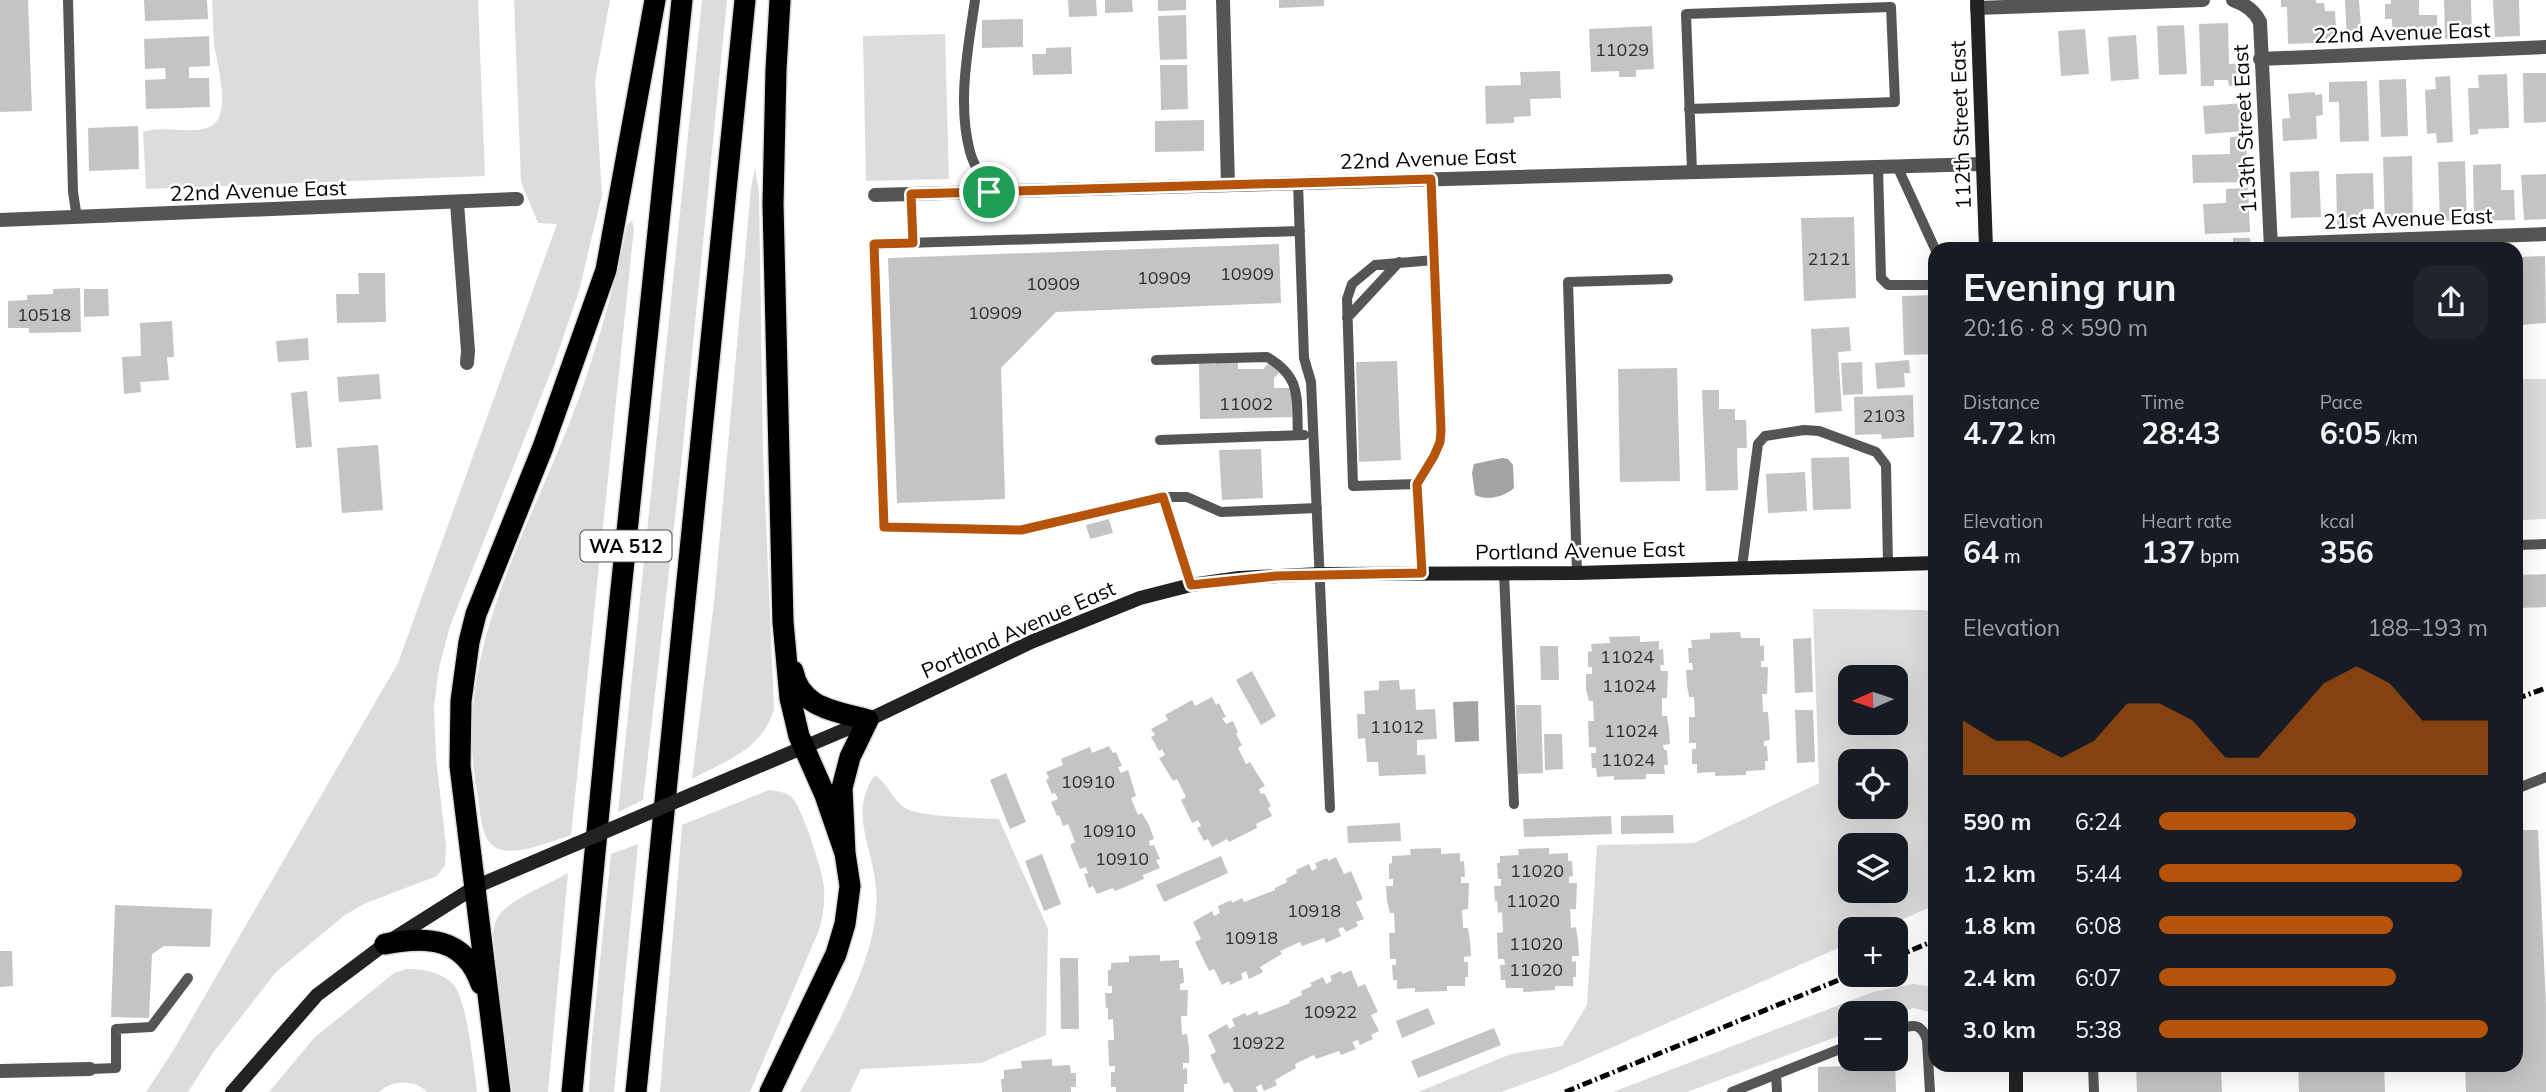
<!DOCTYPE html>
<meta charset="utf-8">
<style>
body{margin:0;font-family:Mulish,sans-serif;background:#20242c;color:#f1f3f6;height:100vh;display:flex;flex-direction:column;font-size:26px;white-space:nowrap}
*{box-sizing:border-box;margin:0}
p{font-size:23px;color:#9ea1a6}
.icon{flex:none;width:38px;height:38px;fill:none;stroke:currentColor;stroke-width:2;stroke-linecap:round;stroke-linejoin:round}
.map{position:relative;flex:1;overflow:hidden}
.side{position:absolute;left:1928px;top:242px;width:595px;height:830px;display:flex;flex-direction:column;background:#171b24;border-radius:21px;box-shadow:0 7px 28px #0002}
.side>*{flex:none}
.needle{width:46px;rotate:267deg}
.tools{position:absolute;left:1838px;top:665px;display:grid;gap:14px}
.tools a{display:grid;place-items:center;width:70px;height:70px;border-radius:14px;background:#171b24;box-shadow:0 7px 28px #0002;font-size:35px}
.pin{position:absolute;display:grid;place-items:center;width:60px;height:60px;color:#fff;margin:-30px;border:4px solid #fff;border-radius:50%;box-shadow:0 2px 7px #0007}
.round{display:grid;place-items:center;flex:none;width:74px;height:74px;border-radius:21px;background:#20242c}
.overview{display:flex;align-items:center;justify-content:space-between;height:119px;padding:0 35px}
h1{font-size:38px;font-weight:700;line-height:52px}
.metrics{display:grid;grid-template-columns:repeat(3,1fr);gap:10px;height:119px;padding:7px 35px}
.metrics div{display:grid;align-content:center}
.metrics b{font-size:30px;font-weight:700}
.metrics small{font-size:19px;font-weight:400}
.metrics p{font-size:19px}
.chart{height:196px;padding:14px 35px}
.chart p{display:flex;justify-content:space-between}
.chart svg{width:100%;height:126px;margin-top:7px;fill:#b45309;opacity:.7}
ul{padding:0 35px;list-style:none;font-size:23px}
li{display:grid;grid-template-columns:112px 84px 1fr;align-items:center;height:52px}
li i{height:18px;border-radius:9px;background:#b45309}
.map>svg:first-child{display:block}
.green{fill:#dcdcdc;fill-rule:evenodd}
.water{fill:#a3a3a3}
.building{fill:#c4c4c4}
.lines{fill:none;stroke-linecap:round;stroke-linejoin:round}
.highway-casing{stroke:#dbdbdb;stroke-width:24}
.lane{stroke:#555;stroke-width:10}
.street{stroke:#555;stroke-width:14}
.secondary{stroke:#222;stroke-width:14}
.highway{stroke:#000;stroke-width:21}
.rail{stroke:#000;stroke-width:5;stroke-dasharray:10 3.5 2 3.5;stroke-linecap:butt}
.secondary-bridge{stroke:#222;stroke-width:14}
.route-casing{stroke:#fff;stroke-width:14}
.route{stroke:#b45309;stroke-width:9}
.labels{text-anchor:middle;dominant-baseline:central;stroke-width:5;stroke-linejoin:round;paint-order:stroke}
.number-label{font-size:18px;fill:#313131}
.shield{fill:#fff;stroke:#4c4c4c;stroke-width:2}
.shield-label{font-size:19px;font-weight:bold;fill:#000}
.street-label{font-size:21px;fill:#000;stroke:#fff}
</style>
<div class="map">
<svg width="2546" height="1092" viewBox="0 0 2546 1092">
<rect width="100%" height="100%" fill="#fff"/>
<path class="green" d="M212,0H478L485,176L146,189L143,132C161,125 189,134 207,128C235,119 216,63 214,43C213,29 213,14 212,0Z
M514,0H610L595,81L602,195L579,291L554,364L450,626L439,668L434,706L436,758L446,846L445,865L437,876L366,903L345,915L276,972L213,1053L188,1092H146L173,1051L398,663L557,224L538,223L521,182Z
M702,0H727L681,465L643,800L618,812Z
M945,34L949,179L866,181L863,36Z
M755,168L759,193L763,451L774,709C762,750 727,760 692,779L714,602L751,188Z
M632,221L634,228L571,835C552,841 507,861 491,844C481,833 480,812 478,798C449,652 531,530 579,398C599,341 615,284 627,225Z
M2546,379V519L2517,520V379Z
M1813,609L1926,610L1935,616V905L1880,929H1850V943L1556,1072L1501,1092H1418L1511,1054L1562,1046L1587,1005L1597,845L1694,843L1819,783ZM1850,677H1895V723H1850ZM1850,761H1895V807H1850ZM1850,845H1895V891H1850Z
M875,775C888,784 893,800 905,808C918,817 981,818 999,819L1048,929L1046,1035L981,1063L861,1069L850,1092H800C831,1036 882,954 876,888C873,847 848,812 875,775Z
M769,790C778,791 788,792 794,800C803,812 823,872 824,887C825,903 823,915 819,930L750,1092H660L682,825Z
M638,844L614,1092H589L592,1038L611,854Z
M568,873L548,1092H511L493,935C494,928 495,920 500,914C513,898 549,884 568,873Z
M407,969C423,969 441,972 453,984C467,998 474,1070 477,1092H427C414,1079 392,1080 379,1092H269L314,1038L394,973Z
M1913,984L1935,987V1013L1913,1008L1895,1015L1850,1013V1032L1687,1092H1613L1873,992Z"/>
<path class="water" d="M1502,458L1508,459L1513,465L1514,488C1504,497 1487,501 1475,495L1472,473L1474,464Z
M1478,701L1479,741L1455,742L1453,702Z"/>
<path class="building" d="M0,0H28L32,111L0,112Z
M144,0H207L208,19L145,21Z
M1068,0H1096L1097,16L1069,17Z
M1105,0H1132L1133,12L1105,13Z
M1158,0H1186V10L1158,11Z
M1279,0H1324V6L1279,8Z
M2281,0H2316V3H2324L2325,11H2335L2337,42L2288,44L2287,7H2281Z
M2345,0H2359L2362,41L2347,42Z
M2391,0H2419V15H2437L2438,38L2393,40L2392,19H2385V4H2391Z
M2444,0H2471L2472,38L2445,39Z
M2493,0H2519L2520,36L2495,37Z
M1186,15L1187,59L1160,60L1158,16Z
M1023,19V47L982,48V20Z
M2228,23L2229,64L2243,63L2244,85L2229,86L2228,80H2214V86H2201L2199,24Z
M2184,25L2187,74L2159,75L2157,26Z
M1652,26L1654,69L1636,70V77H1619V71L1591,72L1589,29Z
M2085,29L2089,74L2061,76L2058,31Z
M2136,35L2139,79L2111,81L2108,37Z
M209,36L210,66L189,67V78H209L210,107L146,109L145,80L166,79L165,68L145,69L144,39Z
M1071,47L1072,74L1033,75L1032,54H1046V48Z
M1160,65H1187L1188,109L1161,110Z
M1560,71L1561,98L1530,99L1531,116L1514,117V123L1486,124L1485,86L1521,85L1520,72Z
M2523,73H2546V122L2524,123Z
M2507,74L2509,128L2478,129V134L2470,135L2468,88H2479L2478,75Z
M2450,76L2453,142L2437,143L2436,133L2427,134L2425,90L2436,89L2435,77Z
M2406,79L2408,136L2381,137L2379,80Z
M2367,81L2369,141L2340,142L2339,102H2329V82Z
M2315,92V95L2322,94L2323,115L2316,116L2317,139L2283,141L2282,119L2290,118L2288,94Z
M2244,103L2246,131L2205,134L2203,106Z
M1204,120V151L1155,152V121Z
M138,126L139,169L89,171L88,128Z
M2246,136L2248,182L2193,183L2192,155L2230,154V137Z
M2412,156L2413,225L2385,226L2383,157Z
M2465,161L2467,220L2440,221L2438,162Z
M2501,164V190H2514L2515,220L2474,221L2473,165Z
M2319,171L2321,217L2291,218L2290,172Z
M2373,173L2374,209H2363V226H2337L2336,174Z
M2546,174V219L2524,220L2521,175Z
M2248,188L2250,232L2205,234L2203,204L2226,203V189Z
M1854,217L1856,298L1804,301L1801,218Z
M2233,238H2250L2251,248H2233Z
M1279,244L1281,303L1056,312L1001,368L1005,499L897,503L888,258Z
M2545,256L2546,323L2521,325L2517,257Z
M358,273H385L386,322L337,323L336,294H359Z
M80,288L81,332L29,333V328H8V301L27,300V295L53,294V289Z
M84,289H108L109,316L84,317Z
M1933,295L1935,354L1904,355L1902,296Z
M172,321L174,357H167L169,380L140,382L141,392L124,394L122,357L141,356L140,323Z
M1849,327L1851,351L1838,352L1842,411L1815,413L1811,329Z
M308,338L309,360L278,362L276,341Z
M1238,359V369H1263L1270,362L1279,373L1274,378V388H1291L1292,417L1200,419L1199,364H1216L1215,360Z
M1909,360L1910,373H1904L1905,387L1877,389L1875,363Z
M1397,361L1401,460L1359,462L1356,362Z
M1862,362L1863,394L1843,395L1841,363Z
M1677,368L1680,481L1620,482L1618,369Z
M379,374L381,399L339,402L337,377Z
M1702,390H1719V409H1735V420H1746L1747,448H1737L1738,490L1706,491Z
M307,391L312,447L296,448L291,393Z
M1913,395L1914,437L1882,439L1881,434L1855,435L1854,397Z
M378,445L383,510L342,513L337,448Z
M1261,449L1263,498L1222,500L1219,450Z
M1849,457L1851,509L1813,510L1811,458Z
M1805,472L1807,511L1768,513L1766,474Z
M1109,519L1113,533L1090,539L1086,525Z
M2546,574V607L2516,608V575Z
M1740,632L1741,638H1760V646L1764,645V661H1761V667H1768L1767,694H1762L1763,712H1768L1769,725L1770,740L1764,741V746H1767L1768,761H1765V770L1746,771V775L1715,776V772L1697,773V764H1692V749H1696V743H1689V717H1695L1694,697H1689L1687,685L1686,670H1693L1692,663H1689L1688,648H1692L1691,640L1710,639V633Z
M1640,636V642L1659,641V650L1663,649L1664,665H1660L1661,671H1668L1667,698H1662V716H1667L1669,729L1670,744L1663,745L1664,750H1667L1668,765H1664L1665,774H1646V779L1614,780V776L1597,777L1596,768H1592L1591,753H1596V747H1589L1588,721H1594L1593,701H1589L1586,689V674H1592V667H1588V652L1592,651L1591,644L1610,643L1609,637Z
M1811,638L1813,692L1795,693L1793,639Z
M1540,646H1558L1559,680H1541Z
M1252,671L1276,716L1261,725L1236,680Z
M1399,680L1400,690L1415,689L1416,710L1435,709L1437,739L1417,740V755H1425L1426,774L1379,776L1378,762H1367L1365,738L1358,739L1357,714H1365L1364,691L1379,690V681Z
M1212,697L1216,705L1219,703L1226,717L1222,718L1226,724L1233,721L1238,732L1236,734L1242,745L1238,748L1246,764L1250,762L1265,786L1259,789L1261,794L1264,793L1271,806L1268,808L1272,816L1256,824L1257,828L1229,842L1227,839L1212,847L1208,839L1204,841L1197,828L1201,826L1198,820L1192,823L1181,800L1186,797L1177,779L1173,781L1159,758L1165,755L1162,749L1159,751L1151,737L1155,735L1151,729L1168,720L1165,715L1192,700L1195,706Z
M1516,705H1541L1543,773L1518,774Z
M1795,710H1813L1815,762L1797,763Z
M1544,734H1562L1563,769L1545,770Z
M1109,746L1113,753L1116,752L1122,766L1118,767L1121,773L1128,770L1136,796L1131,798L1138,815L1142,813L1149,825L1154,839L1149,841L1150,846L1154,845L1160,859L1156,860L1160,868L1143,875L1144,879L1115,891L1113,888L1097,894L1093,886L1089,888L1084,874L1088,873L1086,867L1080,869L1070,845L1075,842L1068,824L1063,826L1059,815L1057,816L1051,802L1058,799L1055,793L1052,794L1046,780L1049,778L1046,772L1063,765L1061,759L1090,747L1092,753Z
M1006,773L1026,822L1010,829L990,780Z
M1673,815L1674,833L1621,834V816Z
M1611,816L1612,834L1524,837L1523,819Z
M1400,823L1401,841L1348,843L1347,826Z
M2516,830H2538L2546,1005V1092H2466L2465,1064H2516Z
M1441,848V854L1460,853V862L1464,861L1465,877H1461V883H1469L1468,909L1462,910L1463,928H1468L1470,941L1471,956L1464,957V962H1468V977H1465V986H1447V991L1415,992V988L1397,989V980H1393L1392,965H1396V959H1390L1389,933H1395L1394,913H1390L1387,901L1386,886H1393V879H1389V864L1392,863V856L1411,855L1410,849Z
M1549,848V854L1568,853V861H1572L1573,876L1569,877V883H1577L1576,909H1570L1571,928L1576,927L1578,941L1579,956H1572V962L1576,961V977H1573V986H1555V990L1523,992V988H1506L1505,980H1501L1500,965H1505L1504,959H1498L1497,933L1503,932L1502,912L1498,913L1497,901H1495L1494,886H1501V879H1498L1497,863H1500V856L1519,855L1518,849Z
M1042,854L1061,904L1044,911L1025,861Z
M1221,856L1228,873L1164,902L1156,885Z
M1336,857L1344,874L1351,871L1363,899L1356,902L1364,919L1356,922L1358,926L1346,932L1343,927L1338,929L1341,936L1326,943L1324,938L1302,946L1300,942L1280,951L1282,954L1260,967L1263,972L1249,979L1246,971L1241,974L1243,979L1230,985L1229,981L1222,985L1214,969L1209,971L1195,942L1201,939L1193,922L1212,911L1214,916L1220,913L1218,906L1231,900L1232,903L1242,898L1244,902L1275,890V888L1287,882L1286,879L1297,873L1296,870L1309,864L1312,871L1317,868L1315,863L1327,858L1328,861Z
M115,905L212,909L210,947L164,946L152,954L149,1018L111,1017Z
M0,951H12L13,986L0,987Z
M1160,955V961L1179,960V968H1183L1184,983L1180,984V990H1188L1187,1016H1181L1182,1035L1187,1034L1189,1048V1063H1183V1069L1187,1068V1084H1184V1092H1116V1087H1111V1072H1115V1066H1109L1108,1040H1114L1113,1019L1108,1020V1008H1106L1105,993H1112V986H1108V970H1111V963L1129,962V956Z
M1060,958H1078L1079,1029H1061Z
M1351,970L1358,987L1365,984L1378,1012L1371,1015L1379,1031L1371,1035L1373,1039L1360,1045L1358,1040L1352,1042L1356,1049L1341,1055L1339,1051L1316,1059L1314,1055L1295,1064L1296,1068L1275,1080L1277,1085L1264,1091L1261,1084L1256,1087L1258,1092H1234L1229,1082L1224,1084L1210,1055L1216,1052L1208,1035L1227,1024L1229,1029L1235,1026L1232,1019L1245,1013L1247,1016L1257,1011L1259,1015L1290,1003L1289,1001L1302,995L1301,991L1312,986L1310,983L1323,977L1326,984L1332,981L1330,976L1341,971L1343,974Z
M1428,1008L1435,1024L1402,1038L1396,1021Z
M1494,1028L1501,1045L1418,1078L1411,1061Z
M1052,1059V1066L1070,1065L1071,1073H1076V1087H1071V1092H1002L1001,1079H1004V1070L1022,1068L1021,1061Z
M1851,1059H1895L1896,1092H1818V1067L1851,1066Z
M2136,1064H2221L2222,1092H2137Z
M2298,1064H2384L2385,1092H2299Z"/>
<g class="lines">
<defs>
<path id="highway" d="M780,0L776,70L773,204L783,622L790,698L799,736L825,795L845,853
M385,944C426,936 465,937 481,984
M500,1092L460,766L461,701L469,642L476,614L543,447L606,270L655,0
M572,1092L610,696L682,0
M636,1092L745,0
M770,1092L836,954L845,924L850,886L845,853L842,788L850,757L868,720C837,711 800,709 793,671"/>
</defs>
<use href="#highway" class="highway-casing"/>
<path class="lane" d="M68,0L73,192L77,218
M975,0C968,49 957,103 970,152C974,166 982,179 989,192
M1689,109L1895,102L1891,7L1686,14L1692,171
M1897,166L1936,251
M1878,167L1881,278L1888,285H1931L1936,281
M1298,183L1304,358L1311,382L1330,808
M911,195L913,242
M1300,231L874,244L884,527L1021,530L1162,497H1187L1221,512L1317,508
M1347,318L1399,262
M1156,360L1267,357C1303,378 1296,399 1298,435
M1160,440L1304,435
M1417,484L1353,486L1347,299L1352,284L1375,265L1434,260
M1162,497L1191,585
M2516,545L2546,544
M1742,567L1758,444L1765,436L1804,430L1819,431L1876,452L1886,465L1888,564
M1422,573L1417,484L1434,456L1440,442L1441,431L1431,179
M1504,573L1514,804
M1577,573L1568,282L1668,279
M2516,789L2546,777
M1895,1030C1911,1025 1921,1021 1927,1040L1930,1092
M2093,1064L2094,1092
M90,1069L116,1068V1029L151,1027L188,978
M1776,1074L1777,1092
M1732,1092L1850,1045"/>
<path class="street" d="M1223,0L1228,185
M2233,0C2245,4 2255,11 2260,22L2271,248
M1977,8L2203,0
M2260,59L2546,47
M875,195L1983,164
M457,203L468,351L467,363
M0,220L517,199
M2271,244L2546,234
M0,1071L90,1069"/>
<path class="secondary" d="M1977,0L1986,248
M693,794L868,720L1031,642L1140,598L1191,585L1239,578L1319,574L1577,573L1936,563
M2016,1064V1092
M232,1092L317,995L385,944L475,887L576,844"/>
<use href="#highway" class="highway"/>
<path class="rail" d="M2516,699L2546,688
M1895,957L1936,940
M1565,1092L1851,975"/>
<path class="secondary-bridge" d="M576,844L693,794"/>
</g>
<g class="lines">
<defs>
<path id="route" d="M1431,179L1441,431L1440,442L1434,456L1417,484L1422,573L1276,576L1191,585L1163,497L1021,530L884,527L874,244L913,243L911,194Z"/>
</defs>
<use href="#route" class="route-casing"/>
<use href="#route" class="route"/>
</g>
<g class="labels">
<g class="number-label">
<text x="1622" y="49">11029</text>
<text x="1829" y="258">2121</text>
<text x="1247" y="273">10909</text>
<text x="1164" y="277">10909</text>
<text x="1053" y="283">10909</text>
<text x="995" y="312">10909</text>
<text x="44" y="314">10518</text>
<text x="1246" y="403">11002</text>
<text x="1884" y="415">2103</text>
<text x="1627" y="656">11024</text>
<text x="1629" y="685">11024</text>
<text x="1397" y="726">11012</text>
<text x="1631" y="730">11024</text>
<text x="1628" y="759">11024</text>
<text x="1088" y="781">10910</text>
<text x="1109" y="830">10910</text>
<text x="1122" y="858">10910</text>
<text x="1537" y="870">11020</text>
<text x="1533" y="900">11020</text>
<text x="1314" y="910">10918</text>
<text x="1251" y="937">10918</text>
<text x="1536" y="943">11020</text>
<text x="1536" y="969">11020</text>
<text x="1330" y="1011">10922</text>
<text x="1258" y="1042">10922</text>
</g>
<rect class="shield" x="580.5" y="530.5" width="91" height="31" rx="5"/>
<g class="shield-label">
<text x="626" y="546">WA 512</text>
</g>
<g class="street-label">
<text transform="translate(2402 32) rotate(-2)">22nd Avenue East</text>
<text transform="translate(1960 125) rotate(-92)">112th Street East</text>
<text transform="translate(2244 129) rotate(-93)">113th Street East</text>
<text transform="translate(1428 158) rotate(-2)">22nd Avenue East</text>
<text transform="translate(258 190) rotate(-2)">22nd Avenue East</text>
<text transform="translate(2408 218) rotate(-2)">21st Avenue East</text>
<text transform="translate(1580 550) rotate(-1)">Portland Avenue East</text>
<text transform="translate(1018 629) rotate(-24)">Portland Avenue East</text>
</g>
</g>
</svg>
<div class="tools">
<a><svg class="needle" viewBox="-14 -14 28 28"><path d="M0-13l5 13h-10z" fill="#e53935"/><path d="M0 13l5-13h-10z" fill="#9ea1a6"/></svg></a>
<a><svg class="icon" aria-label="locate" viewBox="0 0 24 24"><circle cx="12" cy="12" r="6"/><path d="M12 2v4M12 18v4M2 12h4M18 12h4"/></svg></a>
<a><svg class="icon" aria-label="layers" viewBox="0 0 24 24"><path d="M12 4l9 5-9 5-9-5zM3 14l9 5 9-5"/></svg></a>
<a>+</a>
<a>−</a>
</div>
<div class="pin" style="left:989px;top:192px;background:#1e9e55"><svg class="icon" aria-label="arrive" viewBox="0 0 24 24"><path d="M6 21V4h12l-3 4 3 4H6"/></svg></div>
<section class="side">
<div class="overview"><div><h1>Evening run</h1><p>20:16 · 8 × 590 m</p></div><a class="round"><svg class="icon" aria-label="share" viewBox="0 0 24 24"><path d="M12 15V3M7 8l5-5 5 5M5 13v7h14v-7"/></svg></a></div>
<div class="metrics">
<div><p>Distance</p><b>4.72<small> km</small></b></div>
<div><p>Time</p><b>28:43</b></div>
<div><p>Pace</p><b>6:05<small> /km</small></b></div>
</div>
<div class="metrics">
<div><p>Elevation</p><b>64<small> m</small></b></div>
<div><p>Heart rate</p><b>137<small> bpm</small></b></div>
<div><p>kcal</p><b>356</b></div>
</div>
<div class="chart"><p><span>Elevation</span>188–193 m</p>
<svg viewBox="0 0 160 44" preserveAspectRatio="none"><path d="M0 44V25L10 32L20 32L30 38L40 32L50 19L60 19L70 25L80 38L90 38L100 25L110 12L120 6L130 12L140 25L150 25L160 25V44z"/></svg>
</div>
<ul>
<li><b>590 m</b>6:24<i style="width:60%"></i></li>
<li><b>1.2 km</b>5:44<i style="width:92%"></i></li>
<li><b>1.8 km</b>6:08<i style="width:71%"></i></li>
<li><b>2.4 km</b>6:07<i style="width:72%"></i></li>
<li><b>3.0 km</b>5:38<i style="width:100%"></i></li>
</ul>
</section>
</div>
